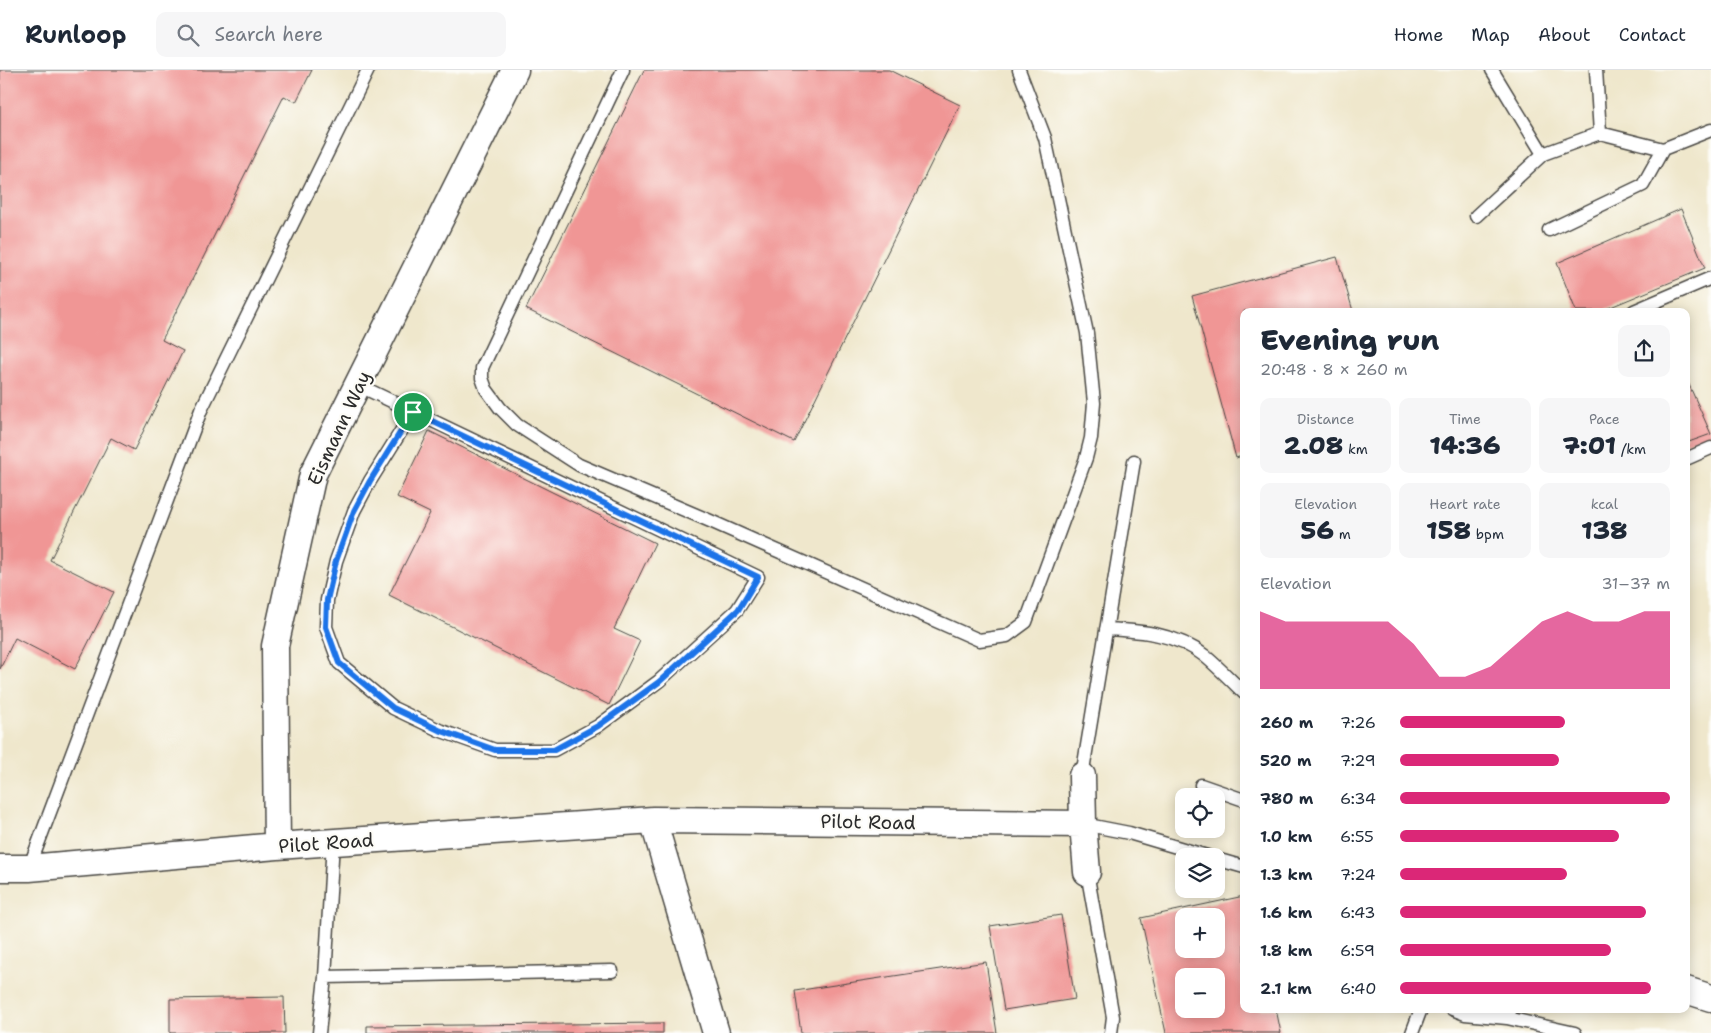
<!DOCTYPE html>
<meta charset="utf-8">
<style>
body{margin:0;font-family:"Shantell Sans",sans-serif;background:#f6f6f7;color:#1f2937;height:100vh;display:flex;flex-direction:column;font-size:19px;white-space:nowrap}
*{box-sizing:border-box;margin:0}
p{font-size:16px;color:#747a83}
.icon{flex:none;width:28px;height:28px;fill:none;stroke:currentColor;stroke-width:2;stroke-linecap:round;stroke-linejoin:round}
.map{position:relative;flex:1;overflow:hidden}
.sheet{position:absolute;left:1240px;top:238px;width:450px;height:705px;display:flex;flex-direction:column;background:#fff;border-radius:10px;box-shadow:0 2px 12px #0003}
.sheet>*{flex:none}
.controls{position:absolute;left:1175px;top:718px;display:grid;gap:10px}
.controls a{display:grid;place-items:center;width:50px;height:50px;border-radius:10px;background:#fff;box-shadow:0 2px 12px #0003;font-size:25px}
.pin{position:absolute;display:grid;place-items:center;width:42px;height:42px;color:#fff;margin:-21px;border:2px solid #fff;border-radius:50%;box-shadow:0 1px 5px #0007}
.round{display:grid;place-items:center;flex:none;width:52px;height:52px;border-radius:10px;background:#f6f6f7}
.overview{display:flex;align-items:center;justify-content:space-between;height:85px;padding:0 20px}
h1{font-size:28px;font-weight:800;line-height:38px}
.metrics{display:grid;grid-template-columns:repeat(3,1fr);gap:8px;height:85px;padding:5px 20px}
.metrics div{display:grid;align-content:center;border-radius:10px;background:#f6f6f7;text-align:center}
.metrics b{font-size:25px;font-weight:800}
.metrics small{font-size:14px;font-weight:400}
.metrics p{font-size:14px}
.chart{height:140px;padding:10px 20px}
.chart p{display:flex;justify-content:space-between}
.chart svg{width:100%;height:90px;margin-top:5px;fill:#db2777;opacity:.7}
ul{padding:0 20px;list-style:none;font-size:16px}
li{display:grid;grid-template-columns:80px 60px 1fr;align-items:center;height:38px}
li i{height:12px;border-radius:6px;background:#db2777}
header{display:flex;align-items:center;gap:30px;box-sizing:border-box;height:70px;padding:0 25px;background:#fff;border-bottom:1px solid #e0e1e3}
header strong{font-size:24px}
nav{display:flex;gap:28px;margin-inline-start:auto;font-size:18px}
.search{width:350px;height:45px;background:#f6f6f7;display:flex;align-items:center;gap:12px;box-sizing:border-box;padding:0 18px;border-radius:10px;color:#747a83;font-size:19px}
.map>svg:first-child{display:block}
.building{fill:#f09695;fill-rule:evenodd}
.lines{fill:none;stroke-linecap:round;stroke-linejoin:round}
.service-casing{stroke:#484743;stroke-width:15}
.minor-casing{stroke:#484743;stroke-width:29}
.service{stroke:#fff;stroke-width:12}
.minor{stroke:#fff;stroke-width:26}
.route-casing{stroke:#fff;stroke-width:10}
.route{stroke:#1a73e8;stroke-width:6}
.labels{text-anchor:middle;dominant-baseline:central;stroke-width:4.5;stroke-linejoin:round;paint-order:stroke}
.street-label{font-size:19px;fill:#2b2b2b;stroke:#fdfcf7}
</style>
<header>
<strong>Runloop</strong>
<div class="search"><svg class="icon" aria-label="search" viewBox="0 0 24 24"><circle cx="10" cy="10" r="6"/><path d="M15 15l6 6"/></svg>Search here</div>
<nav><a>Home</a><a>Map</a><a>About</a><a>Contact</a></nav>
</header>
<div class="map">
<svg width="1711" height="963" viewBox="0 0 1711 963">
<rect width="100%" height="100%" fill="#fdfcf7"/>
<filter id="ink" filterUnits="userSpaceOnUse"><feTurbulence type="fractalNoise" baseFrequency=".02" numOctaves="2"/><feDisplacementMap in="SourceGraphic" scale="10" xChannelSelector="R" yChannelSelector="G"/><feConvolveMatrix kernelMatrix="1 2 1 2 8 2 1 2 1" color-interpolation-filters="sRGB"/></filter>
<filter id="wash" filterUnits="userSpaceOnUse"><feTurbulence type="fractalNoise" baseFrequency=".0096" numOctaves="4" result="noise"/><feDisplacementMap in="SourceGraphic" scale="20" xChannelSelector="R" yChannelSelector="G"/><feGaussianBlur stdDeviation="1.12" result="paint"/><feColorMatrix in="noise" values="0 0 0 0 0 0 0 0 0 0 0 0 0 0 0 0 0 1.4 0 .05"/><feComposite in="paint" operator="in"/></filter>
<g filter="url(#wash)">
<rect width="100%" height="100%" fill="#efe7cc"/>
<g id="blocks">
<path class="building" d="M0,0H312L296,32L284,26L162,270L183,281L134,380L111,368L50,490L114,522L75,599L15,568L0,599Z
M644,0H889L960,35L794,372L526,239Z
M1681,139L1705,198L1601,241H1576L1557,193Z
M1337,187L1353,241H1244V385L1236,388L1192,226Z
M1686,308L1711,364L1686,373Z
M429,361L655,473L614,559L640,571L609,635L389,525L430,443L397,427Z
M1244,826V939H1276L1281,963H1166L1141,848ZM1184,846H1216V879H1184ZM1184,906H1216V939H1184Z
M1061,845L1075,929L1004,940L990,856Z
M986,892L997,963H801L795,921Z
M284,927L285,963H170V929Z
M663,953V963H367V956Z"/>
</g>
</g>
<g filter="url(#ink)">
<use href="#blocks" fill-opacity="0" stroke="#484743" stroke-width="1"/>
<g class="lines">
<defs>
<path id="service" d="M623,0L482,298V308L486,319L500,338L517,355L579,395L708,450L979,570L1007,566L1026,552L1086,388L1091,368L1094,333L1087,263L1045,68L1019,0
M1492,0L1543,84
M1596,0L1600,63
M1476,146L1543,84L1600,63L1663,79L1711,60
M1549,160L1643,115L1663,79
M1634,241L1711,208
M358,315L758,507L737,540L659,611L598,656L554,680H495L439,660L393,638L339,593L326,557L327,530L336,491L354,441L370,411L413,342
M1686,389L1711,378
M1106,559C1139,561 1177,563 1205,586C1218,597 1231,610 1244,623
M1082,706L1134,391
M1201,715L1244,730
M1083,754L1129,763L1207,786
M1216,789L1244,797
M29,798L201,340L368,0
M1087,802L1113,947L1111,963
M325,907L612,901
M1452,939L1465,944L1507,948L1511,939
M1507,948L1575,963
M319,963L325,907L333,772
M1412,963L1421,939"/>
<path id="minor" d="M1082,706L1083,754L1087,802
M653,750L1083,754
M277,776L275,576L313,404L515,0
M0,798H29L277,776L653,750L716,963
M1686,920L1711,928"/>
</defs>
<use href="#service" class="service-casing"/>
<use href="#minor" class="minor-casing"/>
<use href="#service" class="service"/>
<use href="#minor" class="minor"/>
</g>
</g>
<g class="lines" filter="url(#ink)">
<defs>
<path id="route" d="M413,342L758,507L738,540L659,612L598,656L554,680H495L439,660L393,638L339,593L326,557L327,530L336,491L354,441L370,411Z"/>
</defs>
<use href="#route" class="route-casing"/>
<use href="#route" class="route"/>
</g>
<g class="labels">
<g class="street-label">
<text transform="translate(339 358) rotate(-65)">Eismann Way</text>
<text transform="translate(868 752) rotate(1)">Pilot Road</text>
<text transform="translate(326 773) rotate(-4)">Pilot Road</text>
</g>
</g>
</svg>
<div class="controls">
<a><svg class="icon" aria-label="locate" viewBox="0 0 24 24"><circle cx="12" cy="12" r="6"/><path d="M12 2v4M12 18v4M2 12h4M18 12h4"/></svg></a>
<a><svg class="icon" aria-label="layers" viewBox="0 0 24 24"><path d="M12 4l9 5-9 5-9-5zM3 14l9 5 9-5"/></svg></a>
<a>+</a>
<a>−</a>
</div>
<div class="pin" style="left:413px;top:342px;background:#1e9e55"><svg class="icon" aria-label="arrive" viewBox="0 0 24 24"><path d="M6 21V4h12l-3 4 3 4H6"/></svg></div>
<section class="sheet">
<div class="overview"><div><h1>Evening run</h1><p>20:48 · 8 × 260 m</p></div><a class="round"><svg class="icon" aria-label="share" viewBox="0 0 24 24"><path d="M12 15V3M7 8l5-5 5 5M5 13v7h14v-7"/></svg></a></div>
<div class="metrics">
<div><p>Distance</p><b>2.08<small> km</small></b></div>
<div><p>Time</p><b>14:36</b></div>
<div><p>Pace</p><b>7:01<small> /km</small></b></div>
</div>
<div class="metrics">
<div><p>Elevation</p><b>56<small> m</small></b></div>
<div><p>Heart rate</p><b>158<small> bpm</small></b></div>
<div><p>kcal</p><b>138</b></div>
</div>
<div class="chart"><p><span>Elevation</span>31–37 m</p>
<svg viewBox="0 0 160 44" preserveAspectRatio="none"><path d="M0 44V6L10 11L20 11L30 11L40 11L50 11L60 22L70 38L80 38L90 33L100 22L110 11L120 6L130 11L140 11L150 6L160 6V44z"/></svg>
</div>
<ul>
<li><b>260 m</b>7:26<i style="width:61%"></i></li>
<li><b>520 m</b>7:29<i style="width:59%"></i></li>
<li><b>780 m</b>6:34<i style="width:100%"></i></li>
<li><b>1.0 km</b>6:55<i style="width:81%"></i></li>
<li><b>1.3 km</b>7:24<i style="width:62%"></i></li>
<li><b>1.6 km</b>6:43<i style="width:91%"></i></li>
<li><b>1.8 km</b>6:59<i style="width:78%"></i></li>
<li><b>2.1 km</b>6:40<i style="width:93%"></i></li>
</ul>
</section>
</div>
